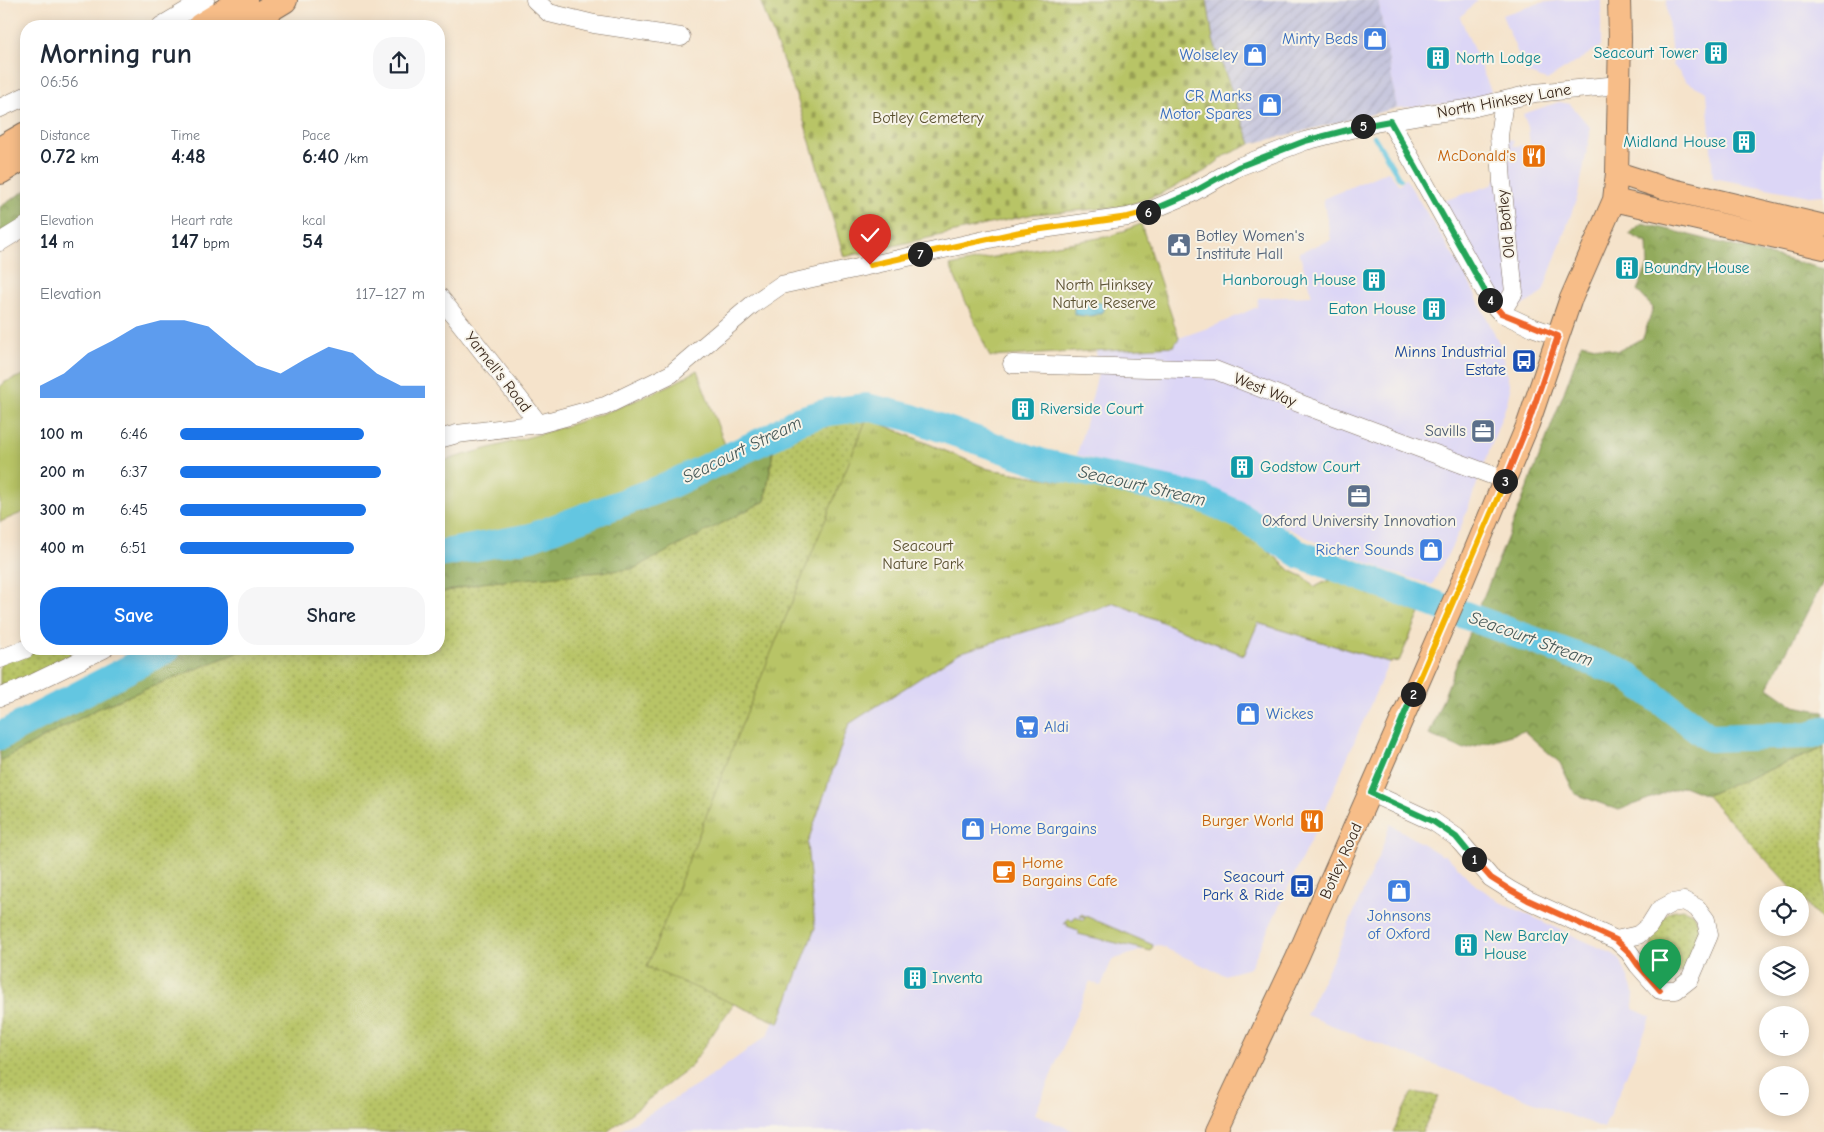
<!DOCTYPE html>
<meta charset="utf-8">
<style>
body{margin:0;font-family:"Comic Neue",sans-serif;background:#f6f6f7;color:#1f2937;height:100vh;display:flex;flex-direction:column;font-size:19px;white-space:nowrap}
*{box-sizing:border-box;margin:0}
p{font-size:16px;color:#747a83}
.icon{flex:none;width:28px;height:28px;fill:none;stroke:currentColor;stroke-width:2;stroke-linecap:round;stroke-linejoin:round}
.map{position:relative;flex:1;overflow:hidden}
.sheet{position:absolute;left:20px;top:20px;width:425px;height:635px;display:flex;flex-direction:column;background:#fff;border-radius:20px;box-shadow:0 2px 12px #0003}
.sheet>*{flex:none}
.tools{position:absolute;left:1759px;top:886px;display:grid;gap:10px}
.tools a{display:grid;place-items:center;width:50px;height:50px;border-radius:50%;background:#fff;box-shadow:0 2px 12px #0003;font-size:25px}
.pin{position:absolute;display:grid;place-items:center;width:42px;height:42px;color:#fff;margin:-51px -21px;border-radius:50% 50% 50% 0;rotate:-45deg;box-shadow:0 0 5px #0007}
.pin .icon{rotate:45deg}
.km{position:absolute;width:25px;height:25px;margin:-12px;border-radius:50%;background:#222;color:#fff;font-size:14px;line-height:25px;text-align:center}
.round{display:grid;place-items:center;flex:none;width:52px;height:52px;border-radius:20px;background:#f6f6f7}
.headline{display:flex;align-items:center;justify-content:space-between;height:85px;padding:0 20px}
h1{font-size:28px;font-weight:800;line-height:38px}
.stats{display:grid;grid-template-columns:repeat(3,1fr);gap:8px;height:85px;padding:5px 20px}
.stats div{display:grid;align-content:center}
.stats b{font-size:21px;font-weight:800}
.stats small{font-size:14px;font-weight:400}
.stats p{font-size:14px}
.chart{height:140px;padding:10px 20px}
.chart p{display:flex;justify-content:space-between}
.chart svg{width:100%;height:90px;margin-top:5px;fill:#1a73e8;opacity:.7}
.button{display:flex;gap:10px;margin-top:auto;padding:10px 20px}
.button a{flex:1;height:58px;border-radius:20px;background:#1a73e8;color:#fff;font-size:20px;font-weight:800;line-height:58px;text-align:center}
.button a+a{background:#f6f6f7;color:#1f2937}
ul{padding:0 20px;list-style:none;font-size:16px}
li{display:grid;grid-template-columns:80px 60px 1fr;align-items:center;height:38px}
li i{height:12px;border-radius:6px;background:#1a73e8}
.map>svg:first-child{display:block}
.built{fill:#dcd6f6}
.industrial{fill:url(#industrial-furrows)}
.grass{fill:url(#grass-dots);stroke:#7a7742}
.forest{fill:url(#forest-crowns);stroke:#666a3c}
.cemetery{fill:url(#cemetery-stones);stroke:#7a7742}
.park{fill:url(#park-tufts);stroke:#7a7742}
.garden{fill:#b8c466;stroke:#7a7742}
.water{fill:url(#water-ripples);stroke:#4f7880}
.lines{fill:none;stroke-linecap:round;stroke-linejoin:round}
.stream{stroke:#63c6e1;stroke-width:4.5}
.river{stroke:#63c6e1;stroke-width:28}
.minor-casing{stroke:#7c6b5b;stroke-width:19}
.major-casing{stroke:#7c6b5b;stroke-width:24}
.highway-casing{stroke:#7c6b5b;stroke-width:28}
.minor{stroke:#fff;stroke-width:18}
.major{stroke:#f7bd88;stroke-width:22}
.highway{stroke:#f7bd88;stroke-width:26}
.split-1-casing{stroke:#fff;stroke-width:10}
.split-2-casing{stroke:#fff;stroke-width:10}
.split-3-casing{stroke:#fff;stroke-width:10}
.split-4-casing{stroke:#fff;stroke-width:10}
.split-5-casing{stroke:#fff;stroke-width:10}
.split-6-casing{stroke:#fff;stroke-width:10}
.split-7-casing{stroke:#fff;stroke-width:10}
.split-8-casing{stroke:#fff;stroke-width:10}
.split-1{stroke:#f0652b;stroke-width:6}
.split-2{stroke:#22a559;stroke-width:6}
.split-3{stroke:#f5b400;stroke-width:6}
.split-4{stroke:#f0652b;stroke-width:6}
.split-5{stroke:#22a559;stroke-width:6}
.split-6{stroke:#22a559;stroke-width:6}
.split-7{stroke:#f5b400;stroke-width:6}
.split-8{stroke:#f5b400;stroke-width:6}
.labels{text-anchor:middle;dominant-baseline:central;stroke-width:4;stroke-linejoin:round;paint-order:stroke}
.shop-label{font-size:16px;fill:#366cbe;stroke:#f7f3e8;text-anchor:end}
.culture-label{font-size:16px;fill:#0d838f;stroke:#f7f3e8;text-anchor:start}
.street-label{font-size:16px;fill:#3b2a1e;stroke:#f7f3e8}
.park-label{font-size:16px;fill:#5a5030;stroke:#f7f3e8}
.food-label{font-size:16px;fill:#c56008;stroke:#f7f3e8;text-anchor:end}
.service-label{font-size:16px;fill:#4e5e75;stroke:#f7f3e8;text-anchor:start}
.transit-label{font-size:16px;fill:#164399;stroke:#f7f3e8;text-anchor:end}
.water-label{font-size:18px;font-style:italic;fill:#475958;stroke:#f7f3e8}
</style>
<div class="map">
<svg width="1824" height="1132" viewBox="0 0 1824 1132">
<defs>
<pattern id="industrial-furrows" width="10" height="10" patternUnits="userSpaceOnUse" patternTransform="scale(1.25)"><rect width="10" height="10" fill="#c2c2dc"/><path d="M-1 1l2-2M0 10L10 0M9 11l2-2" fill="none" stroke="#a8a7bc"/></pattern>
<pattern id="grass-dots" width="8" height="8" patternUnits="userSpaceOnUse" patternTransform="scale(1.25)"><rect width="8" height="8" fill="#b8c466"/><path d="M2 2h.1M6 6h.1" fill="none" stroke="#979f53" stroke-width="1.8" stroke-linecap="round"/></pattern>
<pattern id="forest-crowns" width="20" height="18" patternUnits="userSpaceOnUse" patternTransform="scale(1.25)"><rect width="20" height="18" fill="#92aa5b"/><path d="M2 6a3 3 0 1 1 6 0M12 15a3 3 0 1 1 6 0" fill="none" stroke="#788b4b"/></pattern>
<pattern id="cemetery-stones" width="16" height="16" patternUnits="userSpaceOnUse" patternTransform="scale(1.25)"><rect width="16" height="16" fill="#b8c466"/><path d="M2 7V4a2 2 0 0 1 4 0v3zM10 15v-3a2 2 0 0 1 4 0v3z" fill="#979f53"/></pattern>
<pattern id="park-tufts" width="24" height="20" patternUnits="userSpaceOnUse" patternTransform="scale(1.25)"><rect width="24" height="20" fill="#b8c466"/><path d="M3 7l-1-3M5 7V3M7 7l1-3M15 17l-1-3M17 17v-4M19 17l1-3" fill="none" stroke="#979f53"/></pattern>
<pattern id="water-ripples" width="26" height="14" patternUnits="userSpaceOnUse" patternTransform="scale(1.25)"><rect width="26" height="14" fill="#63c6e1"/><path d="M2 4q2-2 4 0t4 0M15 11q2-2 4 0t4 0" fill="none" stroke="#53a1b6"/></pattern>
</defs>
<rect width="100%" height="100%" fill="#f7f3e8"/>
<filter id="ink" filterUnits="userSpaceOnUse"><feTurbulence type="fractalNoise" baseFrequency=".02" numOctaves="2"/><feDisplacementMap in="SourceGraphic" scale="10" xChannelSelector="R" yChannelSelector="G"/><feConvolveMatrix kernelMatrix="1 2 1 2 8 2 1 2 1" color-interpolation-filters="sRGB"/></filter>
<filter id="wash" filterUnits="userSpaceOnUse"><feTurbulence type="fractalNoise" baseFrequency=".0096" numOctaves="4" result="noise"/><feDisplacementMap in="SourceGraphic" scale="20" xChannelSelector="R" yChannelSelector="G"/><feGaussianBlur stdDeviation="1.12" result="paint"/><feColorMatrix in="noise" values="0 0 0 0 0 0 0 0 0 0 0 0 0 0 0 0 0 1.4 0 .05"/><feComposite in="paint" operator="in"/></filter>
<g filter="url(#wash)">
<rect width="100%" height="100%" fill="#f5e3cb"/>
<path class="built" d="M1378,0H1478L1460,17L1491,91L1466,102L1397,108Z
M1563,0H1601V46L1547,80L1526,73L1502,15L1540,3Z
M1666,0H1824V195L1809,196L1713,178L1707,92L1687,82L1673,65Z
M1559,102L1570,104L1590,127V135L1578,195L1542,294L1518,308L1493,292L1443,201L1492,185L1503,168L1500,138L1514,140L1513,146L1530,145L1528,127L1523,114Z
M1388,171L1399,185L1405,178L1466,276L1501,347L1510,389L1507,403L1459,532L1432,585L1383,569L1323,545L1202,488L1077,455L1098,374L1096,351L1174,346L1179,338L1219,324L1257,307L1258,298L1312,296L1299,252L1331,240L1323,199Z
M1115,603L1244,655L1258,623L1389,662L1320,820L1250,968L1224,975L1158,945L1112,960L1101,986L1090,981L1035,1114L1076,1132H618L703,1082L768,1035L815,928L807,844L849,724L959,653Z
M1390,824L1441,855H1446L1472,882L1498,901L1613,954L1621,961L1634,993L1633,1009L1651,1017L1604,1128L1405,1054L1306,1015L1338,949L1382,848Z"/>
<path class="industrial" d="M1207,0H1378L1397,108L1251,144L1213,40Z"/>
<path class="grass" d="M867,418L988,469L1173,499L1225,515L1237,527L1265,548L1291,571L1306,578L1315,587L1331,579L1420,613L1399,661L1389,662L1258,623L1244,655L1115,603L785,671L761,679L740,729L779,1023L734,1003L690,1067L607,1132H0V761L101,707L246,649H439V593L481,583L765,501L774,445L796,429L826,420Z
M26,649H103L0,697V659Z
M1824,748V923L1706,795Z
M1683,909L1694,914L1701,930L1687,965L1683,971L1671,977H1664L1657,974L1649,963C1647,951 1659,917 1671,911C1674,910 1679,910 1683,909Z
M1412,1092L1439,1096L1422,1132H1393Z"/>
<path class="forest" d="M26,190V221L0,238V207Z
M1642,223L1824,269V580L1768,687L1795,706L1824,712V748L1706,795L1683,786L1619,810L1575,794L1560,763L1524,731L1464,749L1429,735C1479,604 1535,475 1582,343L1618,351L1643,338L1653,308L1637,290L1648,265L1647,243L1629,234Z
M771,437L774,445L765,501L633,569L481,583L439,593V554L531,537L667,486Z
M170,649H246L101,707L0,761V736Z"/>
<path class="cemetery" d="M760,0H1207L1213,40L1251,144L1226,155L1205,171L1160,194L1123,207L1034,214L844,257L798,101Z"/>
<path class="park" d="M1141,224L1179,338L1174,346L990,357L950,266L1027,250L1111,236Z
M867,418L988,469L1173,499L1225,515L1237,527L1265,548L1291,571L1306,578L1315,587L1331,579L1420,613L1399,661L1389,662L1258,623L1244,655L1115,603L959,653L849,724L807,844L815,928L779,1023L647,967L740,729Z"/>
<path class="garden" d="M697,370L728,453L658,482L497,537L478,542L439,548V462C506,443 575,427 639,399C659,390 679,382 697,370Z
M26,374V511L0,522V387L5,382Z
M1081,914L1153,945L1151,951L1078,934V930L1067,926L1068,923L1064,924L1068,918L1073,920L1075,916L1084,920L1085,917L1080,916Z"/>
<path class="water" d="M1094,301L1104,304V311C1094,317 1085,317 1074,314V308L1078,304Z"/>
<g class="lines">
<path class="stream" d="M1374,136L1400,179"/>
<path class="river" d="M439,554L531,537L667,486L771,437L797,421L828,412L867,407L909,417L1043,463L1202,498L1239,515L1299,554L1625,674L1710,738L1813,735L1824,730
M0,736L167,649"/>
</g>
</g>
<g filter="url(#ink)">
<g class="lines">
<defs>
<path id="minor" d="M535,0L549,13L594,24L681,37
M161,26L205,0
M0,108L26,96
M1390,121L1491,302L1501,313L1529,326L1558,336
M0,242L26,226
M439,296L539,424
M1501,313L1514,292L1502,182L1499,136L1504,101
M1012,364L1215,370L1301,404L1505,480
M439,439L457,434L539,424L605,406L671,374L752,305L781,285L1021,232L1128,217L1149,211L1190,194L1238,167L1305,141L1375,123L1427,114L1467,109L1535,93L1619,85
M0,659L26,649
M0,697L19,690L104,649
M1371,793L1434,822L1456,837L1491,878L1510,890L1528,900L1616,940L1629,952L1638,965L1660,990H1676L1690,979L1709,935L1706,920L1697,908L1684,901L1672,903L1659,910L1649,926L1638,935L1616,940"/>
<path id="major" d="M1617,173L1664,188L1824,226
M1614,200L1824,248
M1215,1132L1297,958L1460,587L1528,424L1570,301L1614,200L1617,173L1620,39L1619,0"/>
<path id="highway" d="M201,26L244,0
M241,26L284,0
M0,150L26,135
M0,171L26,155"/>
</defs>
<use href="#minor" class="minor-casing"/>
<use href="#major" class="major-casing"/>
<use href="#highway" class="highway-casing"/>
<use href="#minor" class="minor"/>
<use href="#major" class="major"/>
<use href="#highway" class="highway"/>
</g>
</g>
<g class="lines" filter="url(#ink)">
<defs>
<path id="split-1" d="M1474,859L1491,878L1510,890L1528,900L1616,940L1629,952L1638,965L1660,990"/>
<path id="split-2" d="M1413,694L1371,793L1434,822L1456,837L1474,859"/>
<path id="split-3" d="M1413,694L1505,481"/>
<path id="split-4" d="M1490,300L1501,313L1558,336L1528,424L1505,481"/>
<path id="split-5" d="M1363,126L1390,121L1490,300"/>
<path id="split-6" d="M1148,212L1190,194L1238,167L1305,141L1363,126"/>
<path id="split-7" d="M920,254L1020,232L1128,217L1148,212"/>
<path id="split-8" d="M870,265L920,254"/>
</defs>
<use href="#split-1" class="split-1-casing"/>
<use href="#split-2" class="split-2-casing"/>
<use href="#split-3" class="split-3-casing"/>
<use href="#split-4" class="split-4-casing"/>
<use href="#split-5" class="split-5-casing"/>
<use href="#split-6" class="split-6-casing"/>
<use href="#split-7" class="split-7-casing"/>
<use href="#split-8" class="split-8-casing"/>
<use href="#split-1" class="split-1"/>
<use href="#split-2" class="split-2"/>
<use href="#split-3" class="split-3"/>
<use href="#split-4" class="split-4"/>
<use href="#split-5" class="split-5"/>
<use href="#split-6" class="split-6"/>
<use href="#split-7" class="split-7"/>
<use href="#split-8" class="split-8"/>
</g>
<defs>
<symbol id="shop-square" viewBox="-11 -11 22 22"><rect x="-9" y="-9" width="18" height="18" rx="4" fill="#3f7fe0" stroke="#f7f3e8"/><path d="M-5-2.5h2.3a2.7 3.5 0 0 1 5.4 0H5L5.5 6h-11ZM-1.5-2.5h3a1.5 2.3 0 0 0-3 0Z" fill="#fff"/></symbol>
<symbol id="building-square" viewBox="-11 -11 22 22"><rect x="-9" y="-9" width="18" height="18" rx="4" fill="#0f9aa8" stroke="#f7f3e8"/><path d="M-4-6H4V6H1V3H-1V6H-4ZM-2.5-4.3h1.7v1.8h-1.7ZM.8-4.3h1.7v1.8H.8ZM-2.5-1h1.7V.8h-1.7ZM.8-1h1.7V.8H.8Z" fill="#fff"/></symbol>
<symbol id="restaurant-square" viewBox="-11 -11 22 22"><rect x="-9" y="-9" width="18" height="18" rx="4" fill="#e8710a" stroke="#f7f3e8"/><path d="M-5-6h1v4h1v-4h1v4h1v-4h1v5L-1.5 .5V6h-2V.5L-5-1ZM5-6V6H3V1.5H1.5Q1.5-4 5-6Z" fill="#fff"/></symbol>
<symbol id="civic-square" viewBox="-11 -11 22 22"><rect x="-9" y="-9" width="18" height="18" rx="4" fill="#5c6f8a" stroke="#f7f3e8"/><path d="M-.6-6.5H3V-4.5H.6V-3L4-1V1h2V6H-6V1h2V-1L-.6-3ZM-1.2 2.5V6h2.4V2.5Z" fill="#fff"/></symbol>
<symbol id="bus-square" viewBox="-11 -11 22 22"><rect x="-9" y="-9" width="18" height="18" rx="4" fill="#1a4fb4" stroke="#f7f3e8"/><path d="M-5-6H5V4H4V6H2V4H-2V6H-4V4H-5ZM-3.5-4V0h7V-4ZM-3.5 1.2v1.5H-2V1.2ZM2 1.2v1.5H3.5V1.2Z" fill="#fff"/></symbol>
<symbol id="office-square" viewBox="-11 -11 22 22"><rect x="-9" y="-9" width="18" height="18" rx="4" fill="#5c6f8a" stroke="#f7f3e8"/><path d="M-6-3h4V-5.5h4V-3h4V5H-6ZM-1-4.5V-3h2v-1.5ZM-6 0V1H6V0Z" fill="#fff"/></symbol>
<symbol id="supermarket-square" viewBox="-11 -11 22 22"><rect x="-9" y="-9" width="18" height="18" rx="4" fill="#3f7fe0" stroke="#f7f3e8"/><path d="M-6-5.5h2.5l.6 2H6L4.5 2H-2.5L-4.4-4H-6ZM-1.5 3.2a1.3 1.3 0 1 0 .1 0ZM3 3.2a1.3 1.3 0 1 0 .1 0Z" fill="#fff"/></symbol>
<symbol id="cafe-square" viewBox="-11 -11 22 22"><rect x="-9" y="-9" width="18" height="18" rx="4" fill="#e8710a" stroke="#f7f3e8"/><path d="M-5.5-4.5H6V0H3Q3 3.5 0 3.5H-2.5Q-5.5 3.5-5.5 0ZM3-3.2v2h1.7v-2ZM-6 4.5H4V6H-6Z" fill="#fff"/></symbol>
</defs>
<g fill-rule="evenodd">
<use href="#shop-square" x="1361" y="25" width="28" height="28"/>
<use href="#building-square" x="1702" y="39" width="28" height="28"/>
<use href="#shop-square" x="1241" y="41" width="28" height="28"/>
<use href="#building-square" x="1424" y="44" width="28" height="28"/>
<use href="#shop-square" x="1256" y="91" width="28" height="28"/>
<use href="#building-square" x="1730" y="128" width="28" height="28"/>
<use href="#restaurant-square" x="1520" y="142" width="28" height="28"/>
<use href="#civic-square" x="1165" y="231" width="28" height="28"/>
<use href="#building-square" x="1613" y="254" width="28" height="28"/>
<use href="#building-square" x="1360" y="266" width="28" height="28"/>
<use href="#building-square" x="1420" y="295" width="28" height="28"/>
<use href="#bus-square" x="1510" y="347" width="28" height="28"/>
<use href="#building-square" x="1009" y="395" width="28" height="28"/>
<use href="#office-square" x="1469" y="417" width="28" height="28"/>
<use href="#building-square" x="1228" y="453" width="28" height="28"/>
<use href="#office-square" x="1345" y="482" width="28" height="28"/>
<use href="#shop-square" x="1417" y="536" width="28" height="28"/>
<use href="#shop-square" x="1234" y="700" width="28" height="28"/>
<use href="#supermarket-square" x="1013" y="713" width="28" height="28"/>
<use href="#restaurant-square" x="1298" y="807" width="28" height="28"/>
<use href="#shop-square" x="959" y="815" width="28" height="28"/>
<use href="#cafe-square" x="990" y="858" width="28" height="28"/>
<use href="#bus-square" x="1288" y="872" width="28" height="28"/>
<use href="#shop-square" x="1385" y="877" width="28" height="28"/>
<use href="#building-square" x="1452" y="931" width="28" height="28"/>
<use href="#building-square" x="901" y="964" width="28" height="28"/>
</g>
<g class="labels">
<g class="shop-label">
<text x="1358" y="39">Minty Beds</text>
<text x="1238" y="55">Wolseley</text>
<text x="1252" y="96">CR Marks<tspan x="1252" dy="18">Motor Spares</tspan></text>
<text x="1414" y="550">Richer Sounds</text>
<text x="1266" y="714" text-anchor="start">Wickes</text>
<text x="1044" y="727" text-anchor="start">Aldi</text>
<text x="990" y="829" text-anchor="start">Home Bargains</text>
<text x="1399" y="916" text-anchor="middle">Johnsons<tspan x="1399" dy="18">of Oxford</tspan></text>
</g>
<g class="culture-label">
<text x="1698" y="53" text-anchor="end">Seacourt Tower</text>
<text x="1456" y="58">North Lodge</text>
<text x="1726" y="142" text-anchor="end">Midland House</text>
<text x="1644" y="268">Boundry House</text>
<text x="1356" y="280" text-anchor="end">Hanborough House</text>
<text x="1416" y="309" text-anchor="end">Eaton House</text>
<text x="1040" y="409">Riverside Court</text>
<text x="1260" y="467">Godstow Court</text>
<text x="1484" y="936">New Barclay<tspan x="1484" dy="18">House</tspan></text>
<text x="932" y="978">Inventa</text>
</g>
<g class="street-label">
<text transform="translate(1504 101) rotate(-10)">North Hinksey Lane</text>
<text transform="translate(1506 224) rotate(-96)">Old Botley</text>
<text transform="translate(498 372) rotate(52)">Yarnell's Road</text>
<text transform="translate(1265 390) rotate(22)">West Way</text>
<text transform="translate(1341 861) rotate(-66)">Botley Road</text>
</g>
<g class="park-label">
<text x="928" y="118">Botley Cemetery</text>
<text x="1104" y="285">North Hinksey<tspan x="1104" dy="18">Nature Reserve</tspan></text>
<text x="923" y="546">Seacourt<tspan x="923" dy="18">Nature Park</tspan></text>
</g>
<g class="food-label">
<text x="1516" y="156">McDonald's</text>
<text x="1294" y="821">Burger World</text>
<text x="1022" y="863" text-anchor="start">Home<tspan x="1022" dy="18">Bargains Cafe</tspan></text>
</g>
<g class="service-label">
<text x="1196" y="236">Botley Women's<tspan x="1196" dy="18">Institute Hall</tspan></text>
<text x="1466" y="431" text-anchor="end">Savills</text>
<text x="1359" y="521" text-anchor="middle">Oxford University Innovation</text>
</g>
<g class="transit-label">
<text x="1506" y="352">Minns Industrial<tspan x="1506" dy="18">Estate</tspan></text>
<text x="1284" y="877">Seacourt<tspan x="1284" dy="18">Park &amp; Ride</tspan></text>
</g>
<g class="water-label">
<text transform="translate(742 450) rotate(-26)">Seacourt Stream</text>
<text transform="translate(1142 486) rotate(13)">Seacourt Stream</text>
<text transform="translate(1531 639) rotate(20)">Seacourt Stream</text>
</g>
</g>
</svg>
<div class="tools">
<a><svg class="icon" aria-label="locate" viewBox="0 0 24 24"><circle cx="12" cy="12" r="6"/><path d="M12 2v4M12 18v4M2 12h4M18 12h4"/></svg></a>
<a><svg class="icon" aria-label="layers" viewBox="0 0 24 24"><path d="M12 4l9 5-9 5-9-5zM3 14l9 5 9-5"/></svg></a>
<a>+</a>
<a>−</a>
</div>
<div class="pin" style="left:1660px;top:990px;background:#1e9e55"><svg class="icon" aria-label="arrive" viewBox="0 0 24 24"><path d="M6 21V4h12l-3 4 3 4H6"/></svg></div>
<div class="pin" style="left:870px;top:265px;background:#d93025"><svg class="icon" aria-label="check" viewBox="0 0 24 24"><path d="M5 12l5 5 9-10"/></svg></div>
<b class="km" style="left:1474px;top:859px">1</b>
<b class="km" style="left:1413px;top:694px">2</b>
<b class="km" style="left:1505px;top:481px">3</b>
<b class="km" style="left:1490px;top:300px">4</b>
<b class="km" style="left:1363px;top:126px">5</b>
<b class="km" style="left:1148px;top:212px">6</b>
<b class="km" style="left:920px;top:254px">7</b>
<section class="sheet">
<div class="headline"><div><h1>Morning run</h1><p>06:56</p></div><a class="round"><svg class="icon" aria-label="share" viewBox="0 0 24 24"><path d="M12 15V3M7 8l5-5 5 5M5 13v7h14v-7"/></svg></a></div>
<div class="stats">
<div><p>Distance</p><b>0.72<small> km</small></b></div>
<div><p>Time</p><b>4:48</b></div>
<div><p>Pace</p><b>6:40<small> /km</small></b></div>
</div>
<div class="stats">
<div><p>Elevation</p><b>14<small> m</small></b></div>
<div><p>Heart rate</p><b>147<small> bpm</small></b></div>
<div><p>kcal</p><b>54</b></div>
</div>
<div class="chart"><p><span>Elevation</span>117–127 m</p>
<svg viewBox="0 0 160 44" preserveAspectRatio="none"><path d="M0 44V38L10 32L20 22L30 16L40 9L50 6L60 6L70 9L80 19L90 28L100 32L110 25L120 19L130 22L140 32L150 38L160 38V44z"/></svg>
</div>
<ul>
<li><b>100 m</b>6:46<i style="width:75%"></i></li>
<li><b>200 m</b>6:37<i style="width:82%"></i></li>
<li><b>300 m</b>6:45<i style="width:76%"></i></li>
<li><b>400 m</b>6:51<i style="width:71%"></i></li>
</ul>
<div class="button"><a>Save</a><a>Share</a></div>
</section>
</div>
